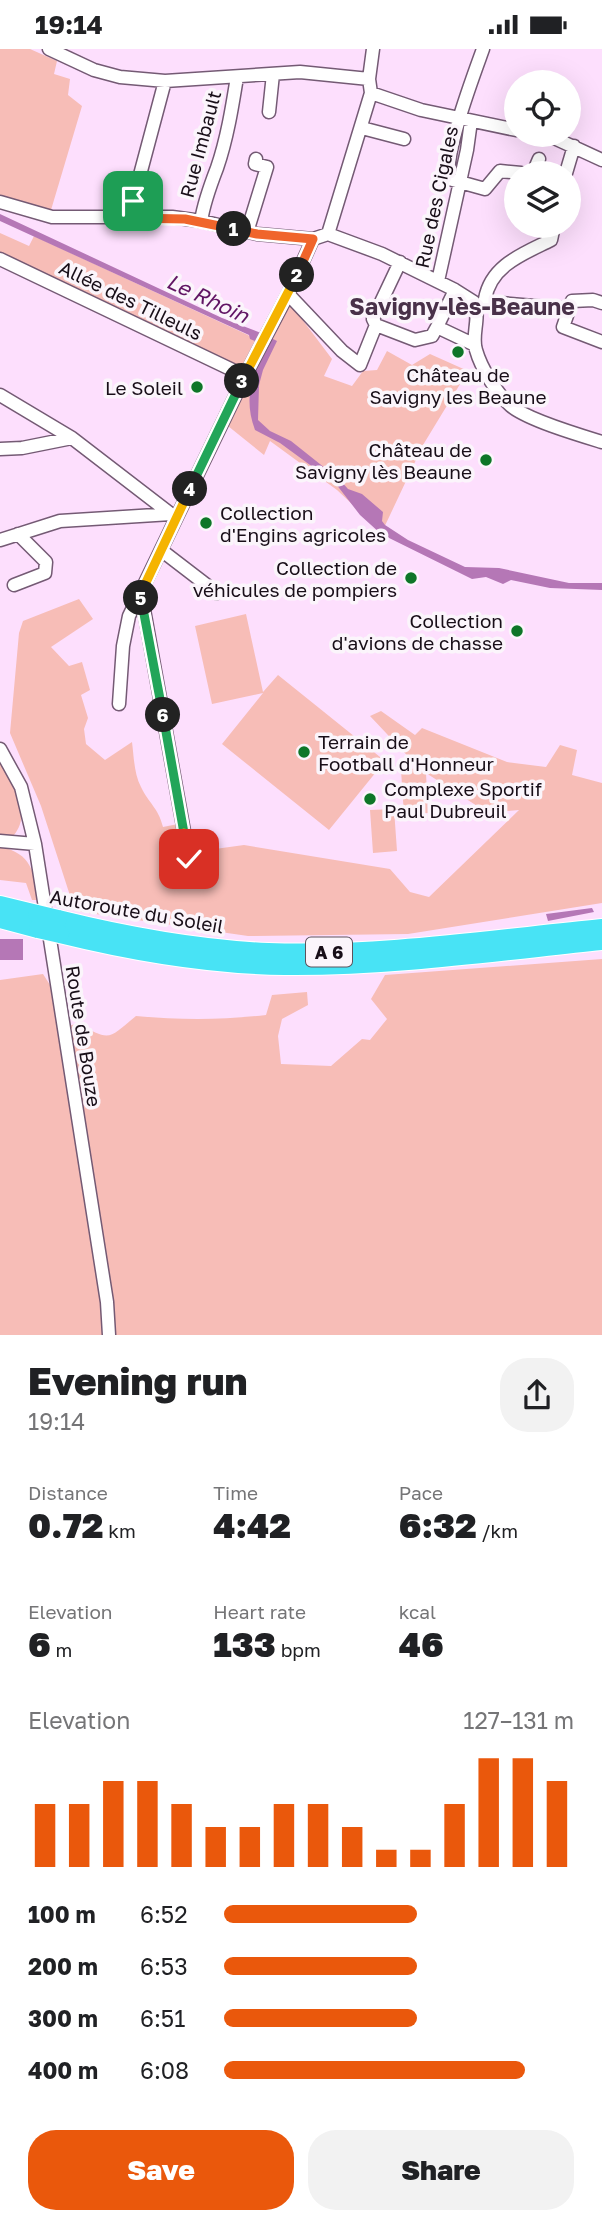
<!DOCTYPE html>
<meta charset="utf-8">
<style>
body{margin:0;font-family:"Golos Text",sans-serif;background:#f2f2f2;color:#202124;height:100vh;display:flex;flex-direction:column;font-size:26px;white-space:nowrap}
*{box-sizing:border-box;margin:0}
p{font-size:23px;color:#757577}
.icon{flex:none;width:38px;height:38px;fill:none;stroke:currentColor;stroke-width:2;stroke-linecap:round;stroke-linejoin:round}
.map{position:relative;height:1286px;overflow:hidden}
.details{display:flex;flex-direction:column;background:#fff;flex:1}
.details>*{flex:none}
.buttons{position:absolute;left:504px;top:21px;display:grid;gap:14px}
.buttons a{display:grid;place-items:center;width:77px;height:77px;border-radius:50%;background:#fff;box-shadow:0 7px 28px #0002;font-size:35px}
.pin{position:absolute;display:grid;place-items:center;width:60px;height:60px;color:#fff;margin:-30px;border-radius:14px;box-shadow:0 4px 10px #0006}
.km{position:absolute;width:35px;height:35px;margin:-18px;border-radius:50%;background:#222;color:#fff;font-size:19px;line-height:35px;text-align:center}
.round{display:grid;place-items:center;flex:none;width:74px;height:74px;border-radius:28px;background:#f2f2f2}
.overview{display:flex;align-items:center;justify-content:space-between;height:119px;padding:0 28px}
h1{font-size:38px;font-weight:800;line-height:52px}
.stats{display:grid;grid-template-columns:repeat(3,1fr);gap:10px;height:119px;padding:7px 28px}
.stats div{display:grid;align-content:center}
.stats b{font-size:35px;font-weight:800}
.stats small{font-size:19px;font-weight:400}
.stats p{font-size:19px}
.chart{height:196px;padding:14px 28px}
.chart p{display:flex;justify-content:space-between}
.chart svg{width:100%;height:126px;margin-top:7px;stroke:#ea580c;stroke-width:6}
.action{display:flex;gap:14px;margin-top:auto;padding:14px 28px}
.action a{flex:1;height:80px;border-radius:28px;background:#ea580c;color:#fff;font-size:28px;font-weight:800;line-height:80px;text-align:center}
.action a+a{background:#f2f2f2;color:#202124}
ul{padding:0 28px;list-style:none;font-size:23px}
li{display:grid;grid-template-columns:112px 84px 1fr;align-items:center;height:52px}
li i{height:18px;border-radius:9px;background:#ea580c}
.status{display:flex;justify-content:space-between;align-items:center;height:49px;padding:0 35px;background:#fff;direction:ltr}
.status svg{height:19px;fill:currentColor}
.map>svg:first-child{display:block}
.green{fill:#f7bdb7}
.water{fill:#b577b6}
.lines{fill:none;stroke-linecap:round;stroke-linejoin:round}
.minor-casing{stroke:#745a74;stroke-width:15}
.highway-casing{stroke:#fff;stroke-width:20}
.minor{stroke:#fff;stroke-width:12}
.highway{stroke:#48e3f5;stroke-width:18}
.highway-bridge-casing{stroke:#fff;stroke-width:20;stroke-linecap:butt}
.highway-bridge{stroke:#48e3f5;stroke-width:18}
.split-1-casing{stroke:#fff;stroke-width:14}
.split-2-casing{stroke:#fff;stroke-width:14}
.split-3-casing{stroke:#fff;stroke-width:14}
.split-4-casing{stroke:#fff;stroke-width:14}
.split-5-casing{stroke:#fff;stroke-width:14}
.split-6-casing{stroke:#fff;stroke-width:14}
.split-7-casing{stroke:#fff;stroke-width:14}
.split-8-casing{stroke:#fff;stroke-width:14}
.split-1{stroke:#f0652b;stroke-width:9}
.split-2{stroke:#f0652b;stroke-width:9}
.split-3{stroke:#f5b400;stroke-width:9}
.split-4{stroke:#22a559;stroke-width:9}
.split-5{stroke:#f5b400;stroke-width:9}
.split-6{stroke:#22a559;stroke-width:9}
.split-7{stroke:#22a559;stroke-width:9}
.split-8{stroke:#f5b400;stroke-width:9}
.poi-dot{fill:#0e7628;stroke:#fbf5fb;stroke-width:2.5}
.labels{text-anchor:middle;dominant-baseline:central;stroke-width:7;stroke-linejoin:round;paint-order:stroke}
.shield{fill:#fbf5fb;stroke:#5c535c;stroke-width:2}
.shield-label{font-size:18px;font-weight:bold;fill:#180e18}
.street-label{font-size:19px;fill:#180e18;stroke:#fbf5fb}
.poi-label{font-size:19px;fill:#180e18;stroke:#fbf5fb;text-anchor:end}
.water-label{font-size:21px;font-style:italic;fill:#611564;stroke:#fbf5fb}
.quarter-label{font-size:23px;font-weight:bold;fill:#493149;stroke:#fbf5fb}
</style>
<div class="status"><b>19:14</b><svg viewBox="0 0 49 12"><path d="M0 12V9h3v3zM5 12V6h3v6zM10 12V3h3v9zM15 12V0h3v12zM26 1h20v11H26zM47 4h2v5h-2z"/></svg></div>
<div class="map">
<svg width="602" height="1286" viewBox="0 0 602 1286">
<rect width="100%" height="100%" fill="#fddffd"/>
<path class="green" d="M0,0H30L57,12L54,25L70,30L68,46L82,57L51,161L0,150Z
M0,184L29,197L34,187L248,286L257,293L242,322L0,204Z
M286,249L332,310L324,327L352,337L363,322L377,321L387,302L412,316L430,305L468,322L423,396L382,483L337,441L270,392L264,406L228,377Z
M79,550L93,570L51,598L69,617L82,613L90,641L81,646L88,669L84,680L86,695L105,711L132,693C134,708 134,725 141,738C149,755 158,758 163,778L178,775L184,795L215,800L244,796L390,820L410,843L429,848L519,761L488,764L426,724L428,764L404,766L401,721L419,719L370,667L381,662L415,686L422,679L507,713L546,718L560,696L577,701L572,726L602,734V854L408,885L248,887L75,862L41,757L10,684L19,584L23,572Z
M246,565L263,643L278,626L385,712L329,781L222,695L263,644L212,655L195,577Z
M0,711C12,734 33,762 14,786H0Z
M394,760L397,802L373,804L370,761Z
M0,798C32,804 33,823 40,851H32L26,834L0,831Z
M602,910V1286H113L66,978L78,974C111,993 108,990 136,967C182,971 221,971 266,966L272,946L307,943L308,956L282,970L278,987L281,1015L331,1017L362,990L370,991L387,970L371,950L385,926Z
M43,925L50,936L96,1220L104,1270V1286H0V931Z"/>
<path class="water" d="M0,165L222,269L261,284L257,293L250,290L249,286L0,172Z
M269,288L277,292L263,321L259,336L258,371L270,382L291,392L340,431L348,440L362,445L383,463L382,472L385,476L408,491L465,518L499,519L569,534H602V541L550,539L511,531L503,535L486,528L472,530L381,485L360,466L336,435L280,394L255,381C242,346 254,321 269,288Z
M592,859L594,863L548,872L546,865Z
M0,890H23V911H0Z"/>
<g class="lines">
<defs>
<path id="minor" d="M49,0L94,21L120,28L165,32L300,23L369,30
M483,0C473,28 444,104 449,130L485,140L500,122L521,124
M371,44L421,61L516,81
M269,63L273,25
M362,79L404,90
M539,86L552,88L602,111
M533,124L539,110
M566,124L574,97
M0,153L52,168H172L201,172L257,185L313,190L328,185L382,205L455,241L474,253C481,269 471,286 476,301C481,319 497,345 511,357C528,371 579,386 602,393
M132,169L133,152L165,32
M201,172C204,153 210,137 217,119C227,90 232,59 237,28
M247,183L267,118L255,115L256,110
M328,185L371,44L369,30L373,0
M0,210L245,327
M438,232L467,101L471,72
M455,241L437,278L475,296
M288,245L342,302L360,316L376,276L415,291L432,287L437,278
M485,250C491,216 523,205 551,191L554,177
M485,250L489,253L569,260
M602,254L593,251L572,252L563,278L602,293
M376,276L373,270L400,213
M0,346L72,389L176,469
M0,400L22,399L72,389
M0,491L60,472L171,465
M161,501L217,544
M14,536L45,524L46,513L18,485
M141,544L189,810
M119,655L123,597L129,567L245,327L288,245L313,190
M0,700L21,738L35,795L107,1253L109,1286
M0,792L35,795"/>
<path id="highway" d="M0,856L37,865
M0,870L38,880
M58,870C127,887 197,900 268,903C380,907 491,890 602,879
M60,885C133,903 209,916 285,917C391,918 496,903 602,892"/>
</defs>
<use href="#minor" class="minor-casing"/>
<use href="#highway" class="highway-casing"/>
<use href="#minor" class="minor"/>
<use href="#highway" class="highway"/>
<defs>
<path id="highway-bridge" d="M37,865L58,870
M38,880L60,885"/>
</defs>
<use href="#highway-bridge" class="highway-bridge-casing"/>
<use href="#highway-bridge" class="highway-bridge"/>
</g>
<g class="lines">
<defs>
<path id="split-1" d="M133,152L132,169L185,170L234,180"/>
<path id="split-2" d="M234,180L257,185L313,190L297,226"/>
<path id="split-3" d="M242,332L297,226"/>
<path id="split-4" d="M190,440L242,332"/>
<path id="split-5" d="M141,549V544L190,440"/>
<path id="split-6" d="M141,549L163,666"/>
<path id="split-7" d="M163,666L184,784"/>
<path id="split-8" d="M184,784L189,810"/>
</defs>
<use href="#split-1" class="split-1-casing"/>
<use href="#split-2" class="split-2-casing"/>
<use href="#split-3" class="split-3-casing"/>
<use href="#split-4" class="split-4-casing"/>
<use href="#split-5" class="split-5-casing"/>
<use href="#split-6" class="split-6-casing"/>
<use href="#split-7" class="split-7-casing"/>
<use href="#split-8" class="split-8-casing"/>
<use href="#split-1" class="split-1"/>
<use href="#split-2" class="split-2"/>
<use href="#split-3" class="split-3"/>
<use href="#split-4" class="split-4"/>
<use href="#split-5" class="split-5"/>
<use href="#split-6" class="split-6"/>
<use href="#split-7" class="split-7"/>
<use href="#split-8" class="split-8"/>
</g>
<g class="poi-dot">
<circle cx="458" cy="303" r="7"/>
<circle cx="197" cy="338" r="7"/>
<circle cx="486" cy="411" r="7"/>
<circle cx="206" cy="474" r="7"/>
<circle cx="411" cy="529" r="7"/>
<circle cx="517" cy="582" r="7"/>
<circle cx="304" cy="703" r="7"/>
<circle cx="370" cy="750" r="7"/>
</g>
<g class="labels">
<rect class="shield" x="306" y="888.5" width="46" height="29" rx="5"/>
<g class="shield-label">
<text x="329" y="903">A 6</text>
</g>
<g class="street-label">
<text transform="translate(200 95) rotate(-75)">Rue Imbault</text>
<text transform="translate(436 148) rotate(-78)">Rue des Cigales</text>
<text transform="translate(131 251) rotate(26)">Allée des Tilleuls</text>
<text transform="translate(137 862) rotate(10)">Autoroute du Soleil</text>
<text transform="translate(84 987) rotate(81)">Route de Bouze</text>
</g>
<g class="poi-label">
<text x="458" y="325" text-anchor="middle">Château de<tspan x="458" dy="22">Savigny les Beaune</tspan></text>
<text x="183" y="338">Le Soleil</text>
<text x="472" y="400">Château de<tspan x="472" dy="22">Savigny lès Beaune</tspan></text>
<text x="220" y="463" text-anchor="start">Collection<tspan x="220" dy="22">d'Engins agricoles</tspan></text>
<text x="397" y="518">Collection de<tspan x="397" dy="22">véhicules de pompiers</tspan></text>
<text x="503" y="571">Collection<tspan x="503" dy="22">d'avions de chasse</tspan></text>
<text x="318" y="692" text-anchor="start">Terrain de<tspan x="318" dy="22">Football d'Honneur</tspan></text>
<text x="384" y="739" text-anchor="start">Complexe Sportif<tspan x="384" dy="22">Paul Dubreuil</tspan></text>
</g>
<g class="water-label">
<text transform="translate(208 249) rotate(25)">Le Rhoin</text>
</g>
<g class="quarter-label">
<text x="462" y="257">Savigny-lès-Beaune</text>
</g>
</g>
</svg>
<div class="buttons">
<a><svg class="icon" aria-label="locate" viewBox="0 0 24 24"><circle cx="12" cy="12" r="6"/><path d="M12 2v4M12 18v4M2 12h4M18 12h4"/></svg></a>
<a><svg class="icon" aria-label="layers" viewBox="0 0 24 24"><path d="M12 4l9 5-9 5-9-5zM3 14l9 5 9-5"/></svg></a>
</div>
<div class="pin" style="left:133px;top:152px;background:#1e9e55"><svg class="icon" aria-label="arrive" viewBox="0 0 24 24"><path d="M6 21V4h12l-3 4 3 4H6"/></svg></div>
<div class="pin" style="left:189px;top:810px;background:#d93025"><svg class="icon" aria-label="check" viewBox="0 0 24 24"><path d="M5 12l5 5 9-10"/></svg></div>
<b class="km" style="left:234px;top:180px">1</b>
<b class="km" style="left:297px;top:226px">2</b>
<b class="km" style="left:242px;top:332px">3</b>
<b class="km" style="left:190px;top:440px">4</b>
<b class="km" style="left:141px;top:549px">5</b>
<b class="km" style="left:163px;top:666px">6</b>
</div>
<section class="details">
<div class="overview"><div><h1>Evening run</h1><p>19:14</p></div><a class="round"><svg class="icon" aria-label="share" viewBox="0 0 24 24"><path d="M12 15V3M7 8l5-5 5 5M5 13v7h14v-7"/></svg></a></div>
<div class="stats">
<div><p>Distance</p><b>0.72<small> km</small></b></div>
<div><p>Time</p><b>4:42</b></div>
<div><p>Pace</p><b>6:32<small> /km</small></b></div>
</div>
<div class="stats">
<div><p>Elevation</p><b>6<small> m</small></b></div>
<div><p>Heart rate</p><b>133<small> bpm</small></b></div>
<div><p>kcal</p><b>46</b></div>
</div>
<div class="chart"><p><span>Elevation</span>127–131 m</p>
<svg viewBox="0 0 160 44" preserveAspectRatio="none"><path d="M5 44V22M15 44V22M25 44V14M35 44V14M45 44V22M55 44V30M65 44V30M75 44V22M85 44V22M95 44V30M105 44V38M115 44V38M125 44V22M135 44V6M145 44V6M155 44V14"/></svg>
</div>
<ul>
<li><b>100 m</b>6:52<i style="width:55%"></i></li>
<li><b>200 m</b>6:53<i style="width:55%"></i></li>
<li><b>300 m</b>6:51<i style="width:55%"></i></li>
<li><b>400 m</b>6:08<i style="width:86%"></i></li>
</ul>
<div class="action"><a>Save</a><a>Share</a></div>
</section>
